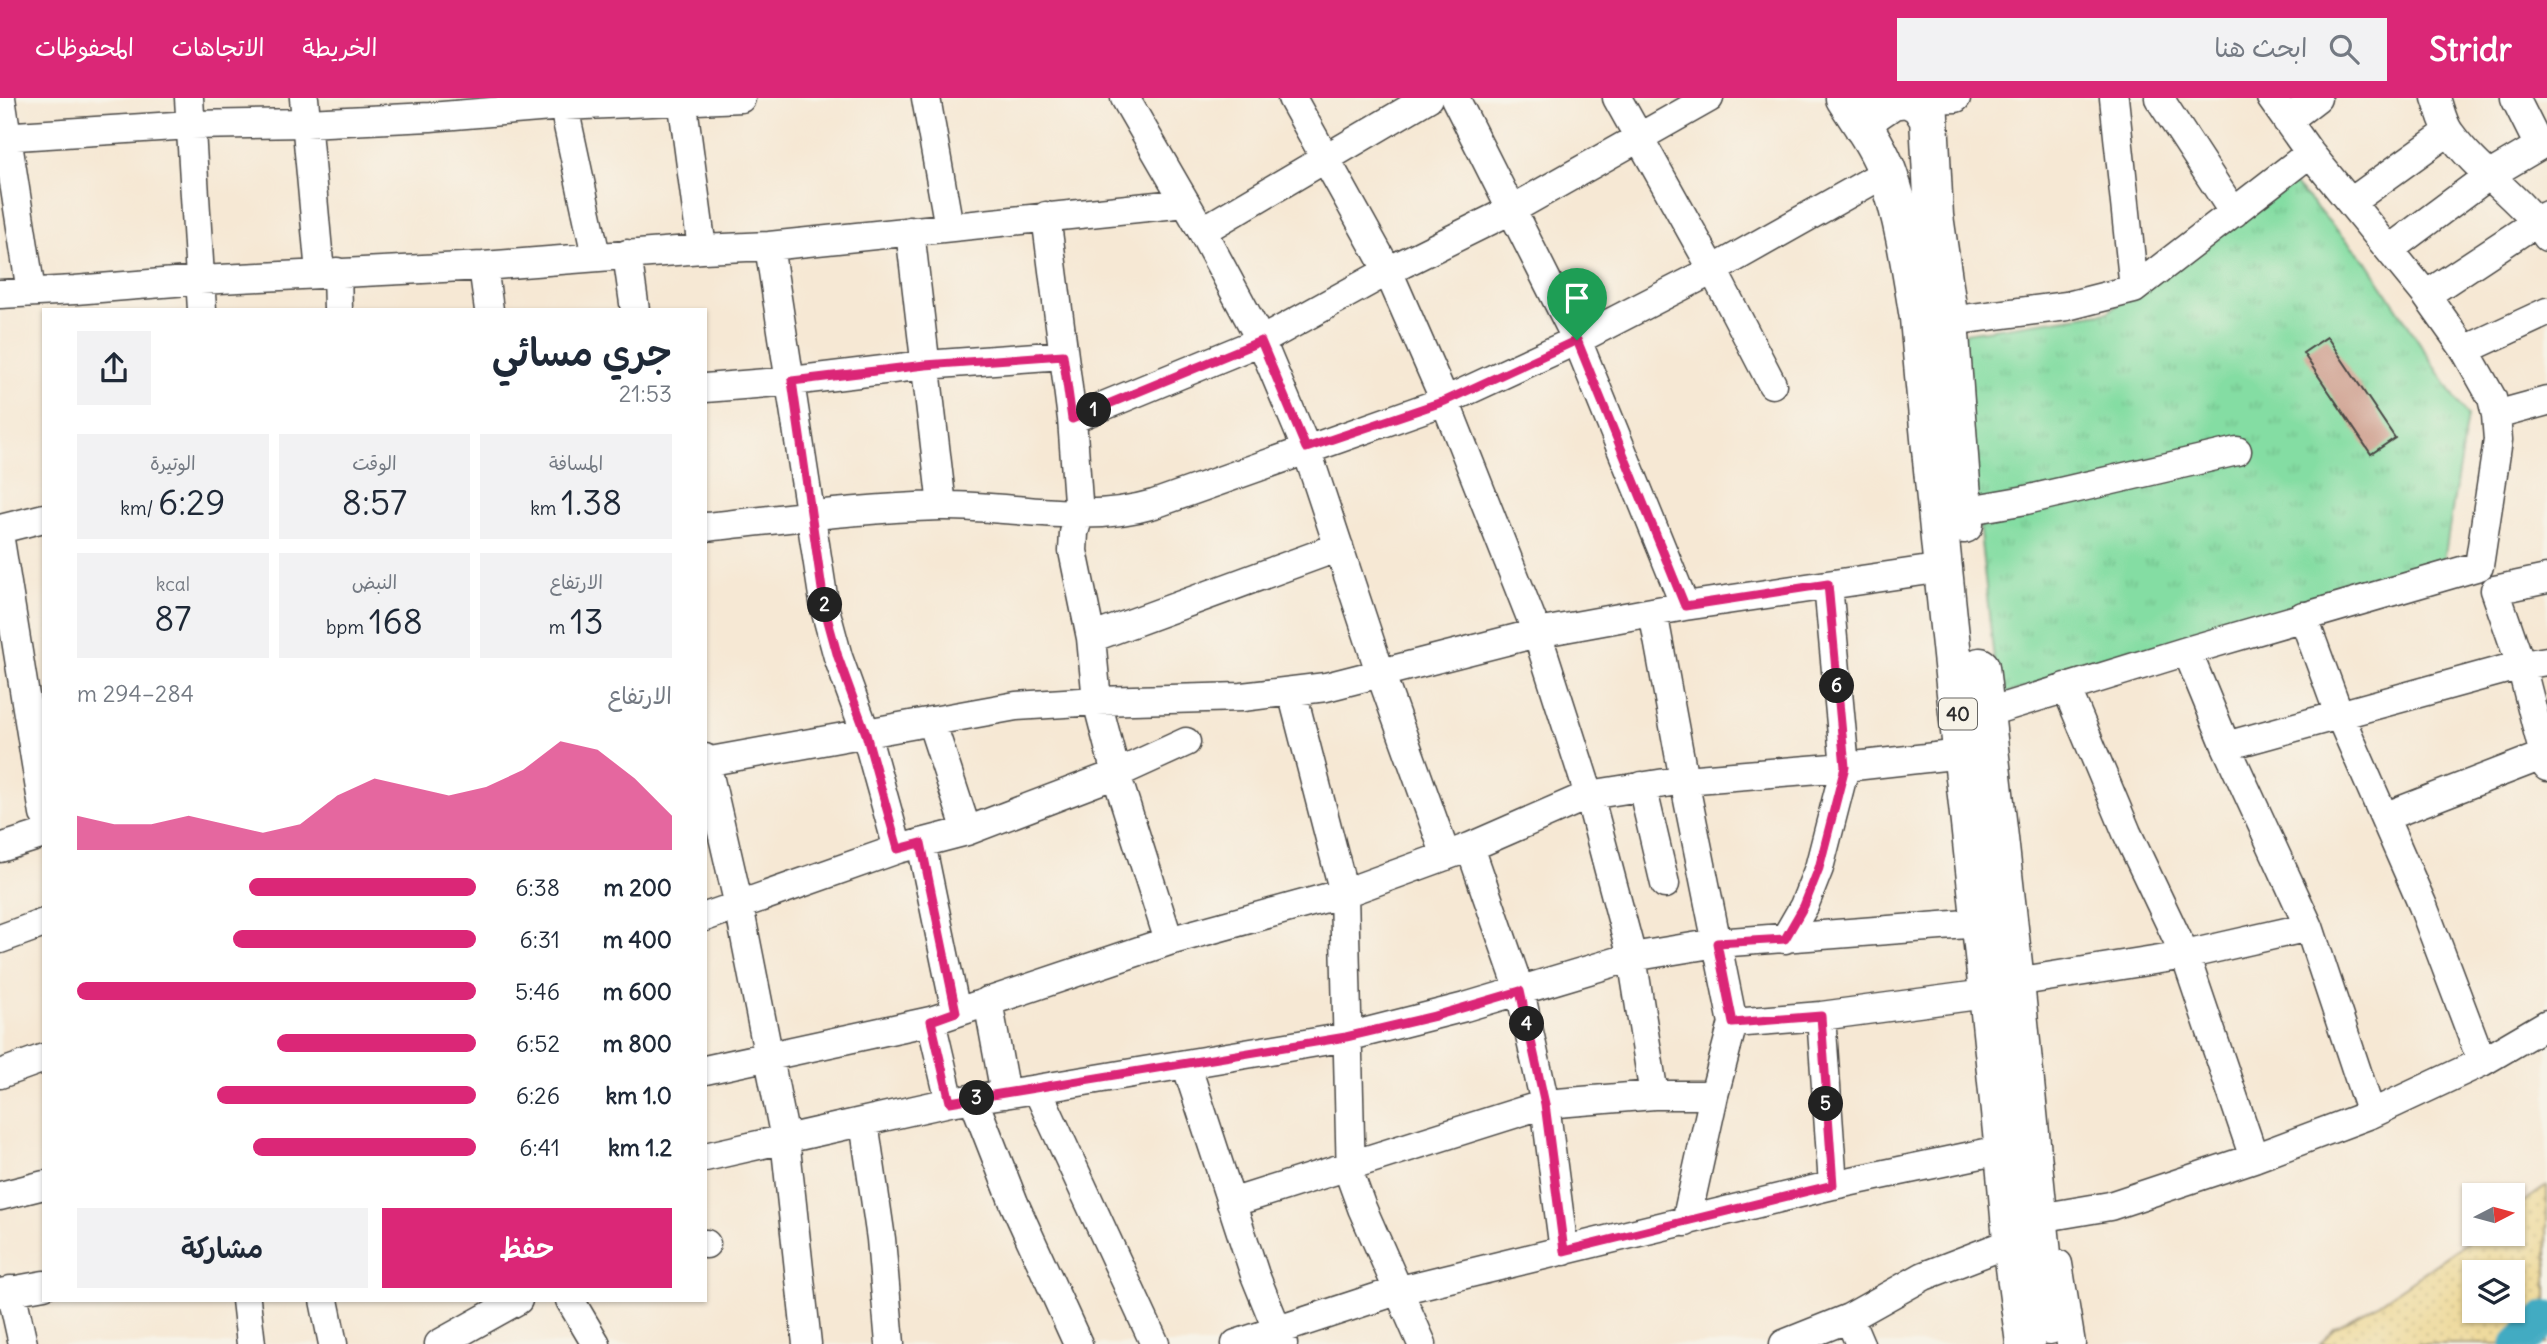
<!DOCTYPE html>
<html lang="ar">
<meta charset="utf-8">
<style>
body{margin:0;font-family:Delius,"Playpen Sans Arabic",sans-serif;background:#f2f2f3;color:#1f2937;direction:rtl;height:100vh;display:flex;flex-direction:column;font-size:26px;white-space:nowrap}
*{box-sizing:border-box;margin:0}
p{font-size:23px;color:#747a83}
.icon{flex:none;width:38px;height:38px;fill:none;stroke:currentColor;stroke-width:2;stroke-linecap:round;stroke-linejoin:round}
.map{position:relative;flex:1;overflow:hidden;direction:ltr}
.sheet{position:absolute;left:42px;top:210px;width:665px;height:994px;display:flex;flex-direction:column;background:#fff;border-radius:0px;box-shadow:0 2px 5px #0004;direction:rtl}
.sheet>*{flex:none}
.needle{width:46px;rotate:84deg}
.controls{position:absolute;left:2462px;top:1085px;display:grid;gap:14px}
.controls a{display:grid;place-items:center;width:63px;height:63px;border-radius:0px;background:#fff;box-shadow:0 2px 5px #0004;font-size:35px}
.pin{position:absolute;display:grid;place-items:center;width:60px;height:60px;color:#fff;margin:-72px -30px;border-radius:50% 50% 50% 0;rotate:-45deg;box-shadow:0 0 7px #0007}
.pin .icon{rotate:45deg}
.km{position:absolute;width:35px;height:35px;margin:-18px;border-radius:50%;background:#222;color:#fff;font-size:19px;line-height:35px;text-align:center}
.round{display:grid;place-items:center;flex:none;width:74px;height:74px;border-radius:0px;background:#f2f2f3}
.headline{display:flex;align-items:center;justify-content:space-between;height:119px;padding:0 35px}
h1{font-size:38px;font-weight:600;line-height:52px}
.stats{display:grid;grid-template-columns:repeat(3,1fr);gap:10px;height:119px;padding:7px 35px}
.stats div{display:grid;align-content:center;border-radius:0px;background:#f2f2f3;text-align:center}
.stats b{font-size:35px;font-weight:600}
.stats small{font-size:19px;font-weight:400}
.stats p{font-size:19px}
.chart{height:196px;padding:14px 35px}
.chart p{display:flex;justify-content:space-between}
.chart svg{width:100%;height:126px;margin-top:7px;fill:#db2777;opacity:.7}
.action{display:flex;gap:14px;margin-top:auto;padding:14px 35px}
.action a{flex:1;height:80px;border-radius:0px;background:#db2777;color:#fff;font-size:28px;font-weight:600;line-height:80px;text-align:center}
.action a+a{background:#f2f2f3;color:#1f2937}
ul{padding:0 35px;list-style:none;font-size:23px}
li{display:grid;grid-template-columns:112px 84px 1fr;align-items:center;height:52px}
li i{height:18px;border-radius:9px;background:#db2777}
header{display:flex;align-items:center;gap:42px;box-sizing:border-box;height:98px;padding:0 35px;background:#db2777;color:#fff}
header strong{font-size:33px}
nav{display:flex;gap:38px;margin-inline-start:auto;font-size:24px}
.search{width:490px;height:63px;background:#f2f2f3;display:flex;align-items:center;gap:18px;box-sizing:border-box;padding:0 24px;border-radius:0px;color:#747a83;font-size:26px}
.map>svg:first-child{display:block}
.sand{fill:url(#sand-dots);stroke:#8c8264;stroke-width:2;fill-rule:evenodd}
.park{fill:url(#park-tufts);stroke:#588467;stroke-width:2}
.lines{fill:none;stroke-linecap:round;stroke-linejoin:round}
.river{stroke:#42abc2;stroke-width:35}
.building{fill:#cb9887}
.minor-casing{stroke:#494744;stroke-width:31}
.highway-casing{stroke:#494744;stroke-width:41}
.minor{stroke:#fff;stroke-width:28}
.highway{stroke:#fff;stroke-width:38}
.route-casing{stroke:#fff;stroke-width:14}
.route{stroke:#db2777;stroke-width:9}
.labels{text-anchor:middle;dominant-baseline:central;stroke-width:7;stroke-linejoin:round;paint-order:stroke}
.shield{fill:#f7f3e8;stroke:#686764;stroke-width:2}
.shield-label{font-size:19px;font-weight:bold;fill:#2b2b2b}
</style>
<header>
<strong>Stridr</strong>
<div class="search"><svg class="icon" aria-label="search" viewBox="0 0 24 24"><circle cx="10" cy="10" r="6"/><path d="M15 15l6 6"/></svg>ابحث هنا</div>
<nav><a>الخريطة</a><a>الاتجاهات</a><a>المحفوظات</a></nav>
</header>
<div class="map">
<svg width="2547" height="1246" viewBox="0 0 2547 1246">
<defs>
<pattern id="sand-dots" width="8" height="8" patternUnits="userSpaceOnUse" patternTransform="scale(1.75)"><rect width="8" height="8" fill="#eeda9e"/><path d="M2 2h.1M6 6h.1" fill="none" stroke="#cb8" stroke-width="1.8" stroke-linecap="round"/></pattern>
<pattern id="park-tufts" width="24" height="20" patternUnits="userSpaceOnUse" patternTransform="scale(1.75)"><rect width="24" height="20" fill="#84dda3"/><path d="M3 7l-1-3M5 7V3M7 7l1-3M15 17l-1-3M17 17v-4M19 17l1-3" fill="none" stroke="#72be8c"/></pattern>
</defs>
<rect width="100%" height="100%" fill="#f7f3e8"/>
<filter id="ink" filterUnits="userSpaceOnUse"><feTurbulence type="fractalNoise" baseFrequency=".0143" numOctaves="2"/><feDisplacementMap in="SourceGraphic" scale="14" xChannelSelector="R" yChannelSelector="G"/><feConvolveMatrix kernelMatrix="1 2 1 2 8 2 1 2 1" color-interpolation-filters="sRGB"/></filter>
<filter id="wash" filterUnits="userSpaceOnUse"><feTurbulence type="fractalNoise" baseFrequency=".00686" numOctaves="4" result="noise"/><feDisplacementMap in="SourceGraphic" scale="28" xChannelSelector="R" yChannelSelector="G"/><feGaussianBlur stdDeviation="1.57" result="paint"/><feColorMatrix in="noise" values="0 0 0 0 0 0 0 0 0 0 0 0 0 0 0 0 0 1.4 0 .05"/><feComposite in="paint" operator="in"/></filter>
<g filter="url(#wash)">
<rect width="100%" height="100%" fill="#f6e8d4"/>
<path class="sand" d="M2547,1088V1246H2320L2334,1230L2377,1207L2479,1136H2513V1111ZM2474,1174H2513V1213H2474Z"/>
<path class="park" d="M2291,83L2368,165L2467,318L2443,469L1998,598L1958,236L2108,214L2198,147Z"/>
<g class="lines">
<path class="river" d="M2519,1246L2547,1220"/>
</g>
<g id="blocks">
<path class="building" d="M2327,239L2395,340L2371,356L2303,255Z"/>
</g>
</g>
<g filter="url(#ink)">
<use href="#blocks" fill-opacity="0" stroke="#494744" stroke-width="2"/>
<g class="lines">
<defs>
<path id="minor" d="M1,0L31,194
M189,0L202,212
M304,0L320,175
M562,0L596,158
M682,0L702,151
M926,0L949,129
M1125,0L1202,133L1261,243L1306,350L1381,577L1446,758
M1292,0L1388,173L1445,303L1537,535L1589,697L1632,859L1654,997
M1455,0L1577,242L1685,508
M1617,0L1713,172L1772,286
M2114,0L2134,191
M2159,0L2234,115
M2436,0C2440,11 2443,26 2450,35C2478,74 2521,100 2547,139
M1928,1L1956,0
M2287,23L2317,0
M0,39L191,27L306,25L430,19L563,8L741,0
M2351,104L2448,34
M1046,118L1072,321L1079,417L1074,435L1073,453L1091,540L1097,603L1116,676L1169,843
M910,133L942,408
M1202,133L1428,0
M769,148L825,511L838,559L866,636L898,751
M2390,151L2488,78L2539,48L2515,0
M627,156L635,212
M483,168L489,212
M337,174L338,212
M0,196L75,192L200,182L483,168L702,151L769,148L1186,105
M2426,197L2547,117
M1949,223L2067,208L2134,191L2310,55
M2465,252L2547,214
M705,290L792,283L925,267L1063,257
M2496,317L2547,303
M1072,321L1261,243L1388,173L1511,112L1709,0
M1963,413L2026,402L2237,353
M705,429C783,421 862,410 941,408C1014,407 1081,427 1154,406L1445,303L1577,242L1713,172L1887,74
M0,431L44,420
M0,442L44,716
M2547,481L2495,492L2521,567L2547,669
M1653,514L1684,682L1733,925L1714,997L1686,1124
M2303,518L2339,616L2423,808L2482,964
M1091,540L1339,449
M2187,553L2226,648L2309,829L2371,1016
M2066,589L2127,735L2185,857L2254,1060
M1292,594L1344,795L1351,1080L1362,1110L1422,1246
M1985,615L2187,553L2479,468L2498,342L2496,317L2492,300L2465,252L2426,197L2310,55L2271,0
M931,623L967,733
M2226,648L2521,567L2547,563
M705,660L739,808L785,1041L807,1246
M705,664L1016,608L1097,603L1242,599L1326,589L1537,535L1685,508L1943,470
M1642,688L1665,786
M2384,719L2547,656
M921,745L956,914
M1470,749L1520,893L1545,1006L1564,1153
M0,750L44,736
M705,819L898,751L967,733L1116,676L1186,644
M0,841L44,825
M1785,841L1804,808L1819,770L1845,669L1828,487
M2015,884L2185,857L2309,829
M988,903L1005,996
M1821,918L1833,1087
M931,923L950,1004
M1733,925L1821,918L1986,896
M1186,966L1255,1177L1283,1246
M705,972L931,923L1169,843L1344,795L1470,749L1589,697L1684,682L1845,669L1962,656
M0,976L44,960
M1037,991L1347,939L1465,909L1632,859L1717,845L1980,825
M973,1000L1014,1105L1078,1246
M864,1024L881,1141L890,1246
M705,1059L950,1004L1037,991L1155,1246
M0,1098L44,1087
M1231,1105L1545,1006L1654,997H1714
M2051,1118L2110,1108L2254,1060L2371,1016L2482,964L2547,926
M705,1146H706
M2058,1166L2071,1246
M11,1192L23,1246
M0,1195L44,1187
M246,1202L251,1246
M324,1202L333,1246
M570,1202L596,1246
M1849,1220L1860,1246
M439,1246L518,1202
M1236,1246L1400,1192L1833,1087L2005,1051
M1784,1246L1849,1220L1924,1178L2012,1144L2010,1160"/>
<path id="highway" d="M1845,0C1860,24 1879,49 1888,76C1904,122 1911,171 1919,220C1945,527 1985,834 2012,1141C2015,1176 2021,1211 2025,1246
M1928,0L1934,118L1949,223L1964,426
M1864,30L1873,15L1892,2L1908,0L1920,7L1929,21
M1980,569L2015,884L2049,1227"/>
</defs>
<use href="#minor" class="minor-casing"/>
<use href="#highway" class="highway-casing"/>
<use href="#minor" class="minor"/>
<use href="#highway" class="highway"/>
</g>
</g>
<g class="lines" filter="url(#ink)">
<defs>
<path id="route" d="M1577,242L1685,508L1828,486L1845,669L1819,770L1804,808L1785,841L1717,845L1733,925L1821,918L1833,1087L1564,1153L1545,1006L1520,893L1435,918L1346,939L950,1004L931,923L956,914L921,745L898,751L866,636L838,559L825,512L792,283L925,267L1063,257L1072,321L1261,243L1306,350L1445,303Z"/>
</defs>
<use href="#route" class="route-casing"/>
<use href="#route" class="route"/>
</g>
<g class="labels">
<rect class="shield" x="1939" y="600.5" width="38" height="31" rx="5"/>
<g class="shield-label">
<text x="1958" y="616">40</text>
</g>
</g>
</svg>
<div class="controls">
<a><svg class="needle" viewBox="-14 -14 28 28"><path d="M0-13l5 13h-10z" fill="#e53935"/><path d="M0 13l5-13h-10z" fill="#747a83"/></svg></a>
<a><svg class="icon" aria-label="layers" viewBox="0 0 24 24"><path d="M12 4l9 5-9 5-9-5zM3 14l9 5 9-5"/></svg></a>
</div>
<div class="pin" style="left:1577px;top:242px;background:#1e9e55"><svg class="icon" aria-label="arrive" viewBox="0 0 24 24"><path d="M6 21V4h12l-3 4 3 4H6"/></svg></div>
<b class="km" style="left:1094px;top:312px">1</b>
<b class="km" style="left:825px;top:507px">2</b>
<b class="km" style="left:977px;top:1000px">3</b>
<b class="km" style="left:1527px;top:926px">4</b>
<b class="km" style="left:1826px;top:1006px">5</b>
<b class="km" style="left:1837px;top:588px">6</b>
<section class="sheet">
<div class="headline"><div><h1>جري مسائي</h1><p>21:53</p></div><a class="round"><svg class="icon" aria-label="share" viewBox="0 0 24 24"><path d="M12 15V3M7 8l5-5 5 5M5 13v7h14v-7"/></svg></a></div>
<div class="stats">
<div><p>المسافة</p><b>1.38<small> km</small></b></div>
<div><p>الوقت</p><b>8:57</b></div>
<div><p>الوتيرة</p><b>6:29<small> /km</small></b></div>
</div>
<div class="stats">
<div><p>الارتفاع</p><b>13<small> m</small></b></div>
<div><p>النبض</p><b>168<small> bpm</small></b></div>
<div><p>kcal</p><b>87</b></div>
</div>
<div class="chart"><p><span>الارتفاع</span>284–294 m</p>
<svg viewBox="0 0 160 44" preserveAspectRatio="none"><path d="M0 44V32L10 35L20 35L30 32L40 35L50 38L60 35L70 25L80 19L90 22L100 25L110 22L120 16L130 6L140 9L150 19L160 32V44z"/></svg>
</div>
<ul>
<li><b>200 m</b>6:38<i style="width:57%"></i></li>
<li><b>400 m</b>6:31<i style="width:61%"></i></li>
<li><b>600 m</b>5:46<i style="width:100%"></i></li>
<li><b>800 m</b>6:52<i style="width:50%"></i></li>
<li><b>1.0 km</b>6:26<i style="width:65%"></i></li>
<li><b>1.2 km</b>6:41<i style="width:56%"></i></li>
</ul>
<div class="action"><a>حفظ</a><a>مشاركة</a></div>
</section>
</div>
